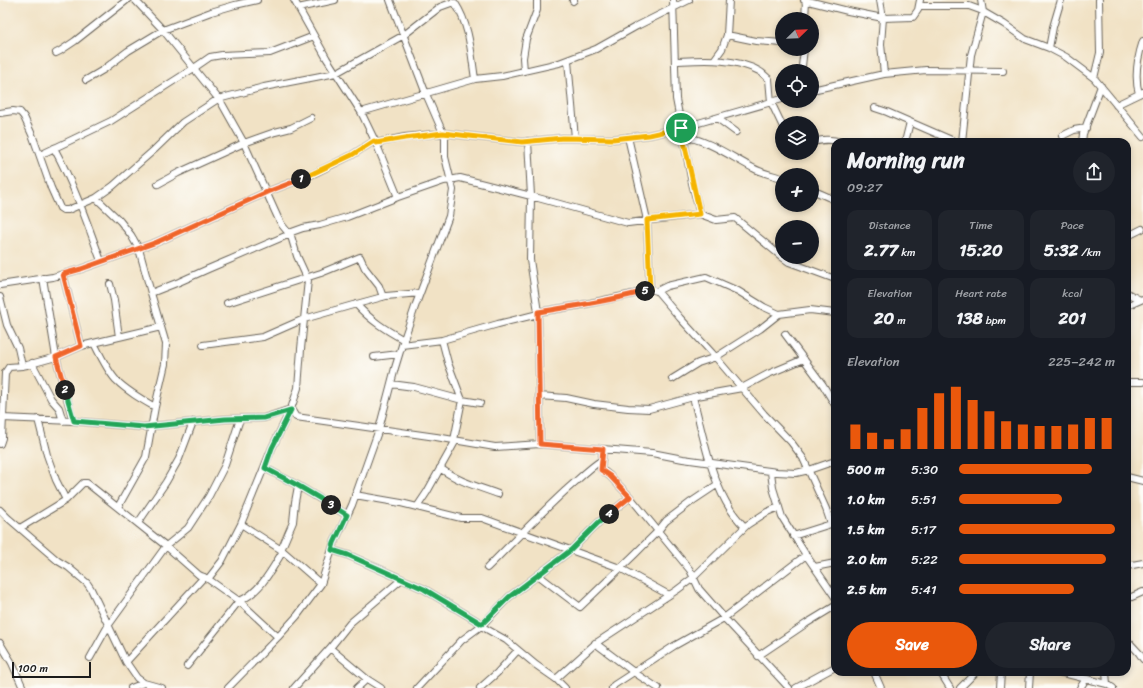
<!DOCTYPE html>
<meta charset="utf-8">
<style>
body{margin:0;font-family:Sriracha,sans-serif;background:#20242c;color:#f1f3f6;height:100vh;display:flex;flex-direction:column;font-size:15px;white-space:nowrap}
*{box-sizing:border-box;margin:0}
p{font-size:13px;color:#9ea1a6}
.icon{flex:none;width:22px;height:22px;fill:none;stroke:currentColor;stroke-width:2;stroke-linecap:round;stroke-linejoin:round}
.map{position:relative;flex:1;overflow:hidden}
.details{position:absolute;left:831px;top:138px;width:300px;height:538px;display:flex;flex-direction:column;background:#171b24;border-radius:12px;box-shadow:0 2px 6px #0003}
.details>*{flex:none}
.needle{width:26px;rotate:67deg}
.tools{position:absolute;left:775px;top:12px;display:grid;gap:8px}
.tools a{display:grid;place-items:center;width:44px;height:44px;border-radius:50%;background:#171b24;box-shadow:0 2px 6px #0003;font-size:20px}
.scale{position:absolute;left:12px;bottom:10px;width:79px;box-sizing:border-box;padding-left:4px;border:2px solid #1c1c1c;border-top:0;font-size:11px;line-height:14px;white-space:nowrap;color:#1c1c1c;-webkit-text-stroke:3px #fdfcf7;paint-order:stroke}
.pin{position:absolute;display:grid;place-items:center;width:34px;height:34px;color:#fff;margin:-17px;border:2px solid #fff;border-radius:50%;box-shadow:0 1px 4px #0007}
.km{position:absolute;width:20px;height:20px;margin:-10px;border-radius:50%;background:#222;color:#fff;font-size:11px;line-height:20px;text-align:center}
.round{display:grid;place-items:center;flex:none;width:42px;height:42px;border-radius:21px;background:#20242c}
.overview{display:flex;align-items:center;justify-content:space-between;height:68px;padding:0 16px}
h1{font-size:22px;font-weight:700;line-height:30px}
.stats{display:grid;grid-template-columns:repeat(3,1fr);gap:6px;height:68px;padding:4px 16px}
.stats div{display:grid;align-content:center;border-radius:10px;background:#20242c;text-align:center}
.stats b{font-size:17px;font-weight:700}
.stats small{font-size:11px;font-weight:400}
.stats p{font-size:11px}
.chart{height:112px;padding:8px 16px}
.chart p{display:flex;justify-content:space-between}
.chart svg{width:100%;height:72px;margin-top:4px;stroke:#ea580c;stroke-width:6}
.action{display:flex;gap:8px;margin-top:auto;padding:8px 16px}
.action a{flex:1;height:46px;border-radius:24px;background:#ea580c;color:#fff;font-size:16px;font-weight:700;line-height:46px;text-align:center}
.action a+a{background:#20242c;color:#f1f3f6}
ul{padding:0 16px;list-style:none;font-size:13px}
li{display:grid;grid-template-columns:64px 48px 1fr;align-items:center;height:30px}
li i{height:10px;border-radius:5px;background:#ea580c}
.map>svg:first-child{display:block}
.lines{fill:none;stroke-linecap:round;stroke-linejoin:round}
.street-casing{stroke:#676157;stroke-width:8}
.street{stroke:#fff;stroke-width:6}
.split-1-casing{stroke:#fff;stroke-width:8}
.split-2-casing{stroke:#fff;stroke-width:8}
.split-3-casing{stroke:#fff;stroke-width:8}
.split-4-casing{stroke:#fff;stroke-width:8}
.split-5-casing{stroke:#fff;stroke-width:8}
.split-6-casing{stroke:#fff;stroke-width:8}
.split-1{stroke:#f5b400;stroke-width:5}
.split-2{stroke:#f0652b;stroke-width:5}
.split-3{stroke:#22a559;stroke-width:5}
.split-4{stroke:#22a559;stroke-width:5}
.split-5{stroke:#f0652b;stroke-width:5}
.split-6{stroke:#f5b400;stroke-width:5}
</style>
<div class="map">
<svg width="1143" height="688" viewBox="0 0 1143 688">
<rect width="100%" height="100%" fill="#fdfcf7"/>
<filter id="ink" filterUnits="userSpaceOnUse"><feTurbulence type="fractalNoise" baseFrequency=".025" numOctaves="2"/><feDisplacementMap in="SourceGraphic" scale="8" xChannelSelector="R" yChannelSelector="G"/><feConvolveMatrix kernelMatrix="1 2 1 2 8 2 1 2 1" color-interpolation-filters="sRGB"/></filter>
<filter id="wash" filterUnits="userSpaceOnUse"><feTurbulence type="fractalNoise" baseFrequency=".012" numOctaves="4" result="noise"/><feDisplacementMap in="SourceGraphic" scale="16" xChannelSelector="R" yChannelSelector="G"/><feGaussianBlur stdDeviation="0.9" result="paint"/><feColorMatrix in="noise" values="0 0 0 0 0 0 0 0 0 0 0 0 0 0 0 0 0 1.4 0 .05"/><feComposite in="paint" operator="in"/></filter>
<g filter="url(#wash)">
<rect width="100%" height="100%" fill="#f1e2c5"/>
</g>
<g filter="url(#ink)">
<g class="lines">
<defs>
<path id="street" d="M294,0L327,59L361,112L376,143L398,197
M390,0L426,94L443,133
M673,0L676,99L692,183L700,214L716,220L735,218L782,257
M804,0L848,11L883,18L913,17L918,10L920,0
M880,0L883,18L881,44L884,74
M1061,0L1053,27L1049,48L1066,57L1094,78L1143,137
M573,1L574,0
M920,6H969L980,10L1004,24L1025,39L1049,48
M298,8L335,0
M805,19L806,0
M727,35L756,41L782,43
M56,53L60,51L75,41L127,0
M714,60L722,49L727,35L729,0
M568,61L575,138
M675,61C702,60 734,57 759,71C763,73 766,77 769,79L771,102L782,125
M524,71L523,58L526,39L537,10V0
M802,71V66L804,49
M1094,78L1100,53L1099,0
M86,80L103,70L128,51L163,30L211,12L235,5L257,0
M812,90L884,74L926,70L1003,71
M1139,94C1134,76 1137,59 1143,41
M1116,105L1143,92
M875,108L887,112L956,142
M361,112L475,79L502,76L559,63L596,49L637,26L689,0
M0,113L13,111L20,112L24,117L33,137L51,188L60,208L63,210H68L96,198L113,186L154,150L183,122L218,99L264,87L336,73L404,35L440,7L451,3H455C470,26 471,53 475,79
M717,118L736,132
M682,136C708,140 730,156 753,168C762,173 772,175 782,178
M1062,136L1074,130L1086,128
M628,137L647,220L650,289
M528,141L531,196L530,260L538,312L540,444
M812,142C821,140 831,138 840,142
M905,142L910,122
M962,142L971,55L983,12L981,0
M1082,142L1083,134L1101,86
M376,143L405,137L443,133L522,142L563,138L613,139L649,135L681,128L782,99
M54,148C74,185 87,222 101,261
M40,155L111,121L194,68L210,57L222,55L270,53L314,36
M158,184L178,173L244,143L275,132L291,128L311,118
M812,190L835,200
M96,198L120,221L131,235L139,249L151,293L166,344L165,364L155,407L146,457L118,507
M289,233L303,228L320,225L347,217L398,197L444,181L460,178L531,196L628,223L700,214
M1127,237L1130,235L1142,229
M782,257L789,262L835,279
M63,274L81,346
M43,278L56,357L73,421
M110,284L114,300L119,337
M0,285L53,277L81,269L157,242L267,192L311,175L352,155L374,141
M657,291L667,286L706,277L738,291L764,307L779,314
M151,293L179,282L208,269L290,234
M1127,293L1140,300
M0,297L7,325L18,348L22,366L9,367L5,373L2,438L0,444
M227,303L321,273L360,257L365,268L379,286L383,297
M356,304C370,320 386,330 404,340
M1127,306L1143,299
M538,312L581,305L633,294L650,289L657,291L680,318L712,353L764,414L791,442L803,458L826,509L831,524L835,523
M785,334L823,385L835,405
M442,340L448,363L462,400L454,440
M94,343C100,355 107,370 116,380C127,391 141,399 155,407
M203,345L263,337L304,319L353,305L386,296L420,293
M402,345L442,340L498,324L538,314
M374,357L399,354
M32,363L51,399L59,408L63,421
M22,366L27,365L56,357L81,346L161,327
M672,379L698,363L716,357L760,329L779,314L810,310L835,313
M1127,382H1143
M391,384L414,387L462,400L480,403
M539,396L566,398L594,404L628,408L649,409L697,396L742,388L768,374L804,359
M693,397C702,431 709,471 726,502C731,511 738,520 745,527
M2,418L73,421L143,427L225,419L264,418L291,409L298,388L301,349L308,280L297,256L291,236L282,225L278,218L244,143L221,102L163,30L135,0
M38,419L47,455L56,480L66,500
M603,449L601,469L610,476L630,497L690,570L699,589L727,621L789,688
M265,468L297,485L347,515
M440,468C457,481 479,487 498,494
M771,472L773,488L782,517L806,555L835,597
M1127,477L1143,481
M355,495L401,503L461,518H482L620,568L669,595
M417,507L427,492L456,440
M0,510L8,518L58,561L68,567L87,583L91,589L126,662L137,678L144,683
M138,523L166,482L179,459L193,422
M241,524L283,551L321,584
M20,528L66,500L83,483H87L166,546L199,575L208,579L239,601L278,637
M793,536L831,524
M281,550L293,522L295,502L298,486
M332,550L348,555L424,589L482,624
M1127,566L1143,563
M815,567L835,563
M487,568C513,542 539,515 566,490C578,480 589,468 602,460
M538,575L580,607L635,554L658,531L666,521L691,502L718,484
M208,579L222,561L241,524L272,448L291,409L296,417L436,437L495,447L540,444L652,453L683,459L777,472L796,473L809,470L835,461
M1127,599L1143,592
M481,626L506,640L536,665L556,679L565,688
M1127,640L1139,653L1143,659
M0,643L12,663L23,688
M595,643L635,673L658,688
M330,648L350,623L402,579
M758,656L807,623L835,606
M90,658L108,626L166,546L188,528L209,496L225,465L240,419
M126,662L204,577
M187,666L239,601C260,593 272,569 283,551
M874,672L881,688
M940,672L950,688
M1059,672L1107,684L1113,688
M1106,672L1107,684
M556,679L596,643L677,590L693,578L747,525L767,512L779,507
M131,688L144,683L162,688
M228,688L278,637L297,616L321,584L334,543L352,505L379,429L395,368L402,345L416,304L449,216L453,190L445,157V134
M294,688L330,648L367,679L381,688
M357,688L367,679
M417,688L462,640L481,626L509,597L571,550L598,523L630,497
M480,688L497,673L518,650
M612,688L614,685L674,646L724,618L806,555
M796,688L835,667
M960,688L976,672
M1000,688L1001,672
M1029,688L1030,672
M1080,688L1086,679"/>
</defs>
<use href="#street" class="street-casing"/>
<use href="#street" class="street"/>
</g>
</g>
<g class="lines" filter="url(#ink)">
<defs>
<path id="split-1" d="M301,179L352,155L374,141L376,143L405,138L443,133L522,142L563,138L613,139L649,135L681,128"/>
<path id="split-2" d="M65,390L56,357L81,346L63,274L81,269L157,242L267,192L301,179"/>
<path id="split-3" d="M65,390L74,421L144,427L225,419L264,418L291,410L272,448L265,468L297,485L331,505"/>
<path id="split-4" d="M331,505L347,515L334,543L332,550L348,555L424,589L482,624L509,597L571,550L598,523L609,514"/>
<path id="split-5" d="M609,514L630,497L610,476L601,470L603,449L540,444L538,312C574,306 611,301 645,291"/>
<path id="split-6" d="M645,291L650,289L647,220L700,214L681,128"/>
</defs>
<use href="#split-1" class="split-1-casing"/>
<use href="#split-2" class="split-2-casing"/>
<use href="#split-3" class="split-3-casing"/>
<use href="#split-4" class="split-4-casing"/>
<use href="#split-5" class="split-5-casing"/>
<use href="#split-6" class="split-6-casing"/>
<use href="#split-1" class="split-1"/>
<use href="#split-2" class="split-2"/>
<use href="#split-3" class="split-3"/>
<use href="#split-4" class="split-4"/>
<use href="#split-5" class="split-5"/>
<use href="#split-6" class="split-6"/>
</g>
</svg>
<div class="tools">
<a><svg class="needle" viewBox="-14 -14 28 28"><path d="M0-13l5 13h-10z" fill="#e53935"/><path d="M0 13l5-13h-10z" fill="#9ea1a6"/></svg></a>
<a><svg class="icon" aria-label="locate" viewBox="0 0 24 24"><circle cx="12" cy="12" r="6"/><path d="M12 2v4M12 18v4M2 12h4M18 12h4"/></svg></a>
<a><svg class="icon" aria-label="layers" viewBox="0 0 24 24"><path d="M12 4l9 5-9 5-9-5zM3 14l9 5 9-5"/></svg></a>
<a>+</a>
<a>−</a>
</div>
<div class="scale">100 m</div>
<div class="pin" style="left:681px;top:128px;background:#1e9e55"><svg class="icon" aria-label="arrive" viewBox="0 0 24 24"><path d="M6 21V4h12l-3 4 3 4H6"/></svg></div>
<b class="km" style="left:301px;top:179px">1</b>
<b class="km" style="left:65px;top:390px">2</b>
<b class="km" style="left:331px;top:505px">3</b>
<b class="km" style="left:609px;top:514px">4</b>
<b class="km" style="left:645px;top:291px">5</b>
<section class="details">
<div class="overview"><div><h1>Morning run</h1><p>09:27</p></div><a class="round"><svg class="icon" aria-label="share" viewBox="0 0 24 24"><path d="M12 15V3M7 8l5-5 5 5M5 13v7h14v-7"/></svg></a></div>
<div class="stats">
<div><p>Distance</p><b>2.77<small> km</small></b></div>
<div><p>Time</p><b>15:20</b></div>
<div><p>Pace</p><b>5:32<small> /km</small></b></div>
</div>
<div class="stats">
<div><p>Elevation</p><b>20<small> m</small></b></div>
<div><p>Heart rate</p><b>138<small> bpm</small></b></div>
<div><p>kcal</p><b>201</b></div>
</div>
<div class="chart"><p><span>Elevation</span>225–242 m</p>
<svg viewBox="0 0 160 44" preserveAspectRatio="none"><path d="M5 44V29M15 44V34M25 44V38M35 44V32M45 44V19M55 44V10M65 44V6M75 44V14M85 44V21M95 44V27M105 44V29M115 44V30M125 44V30M135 44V29M145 44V25M155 44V25"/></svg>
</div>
<ul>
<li><b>500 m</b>5:30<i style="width:85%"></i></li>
<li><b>1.0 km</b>5:51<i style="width:66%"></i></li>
<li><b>1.5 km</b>5:17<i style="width:100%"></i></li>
<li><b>2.0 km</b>5:22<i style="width:94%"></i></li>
<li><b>2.5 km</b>5:41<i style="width:74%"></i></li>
</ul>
<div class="action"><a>Save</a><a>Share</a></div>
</section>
</div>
